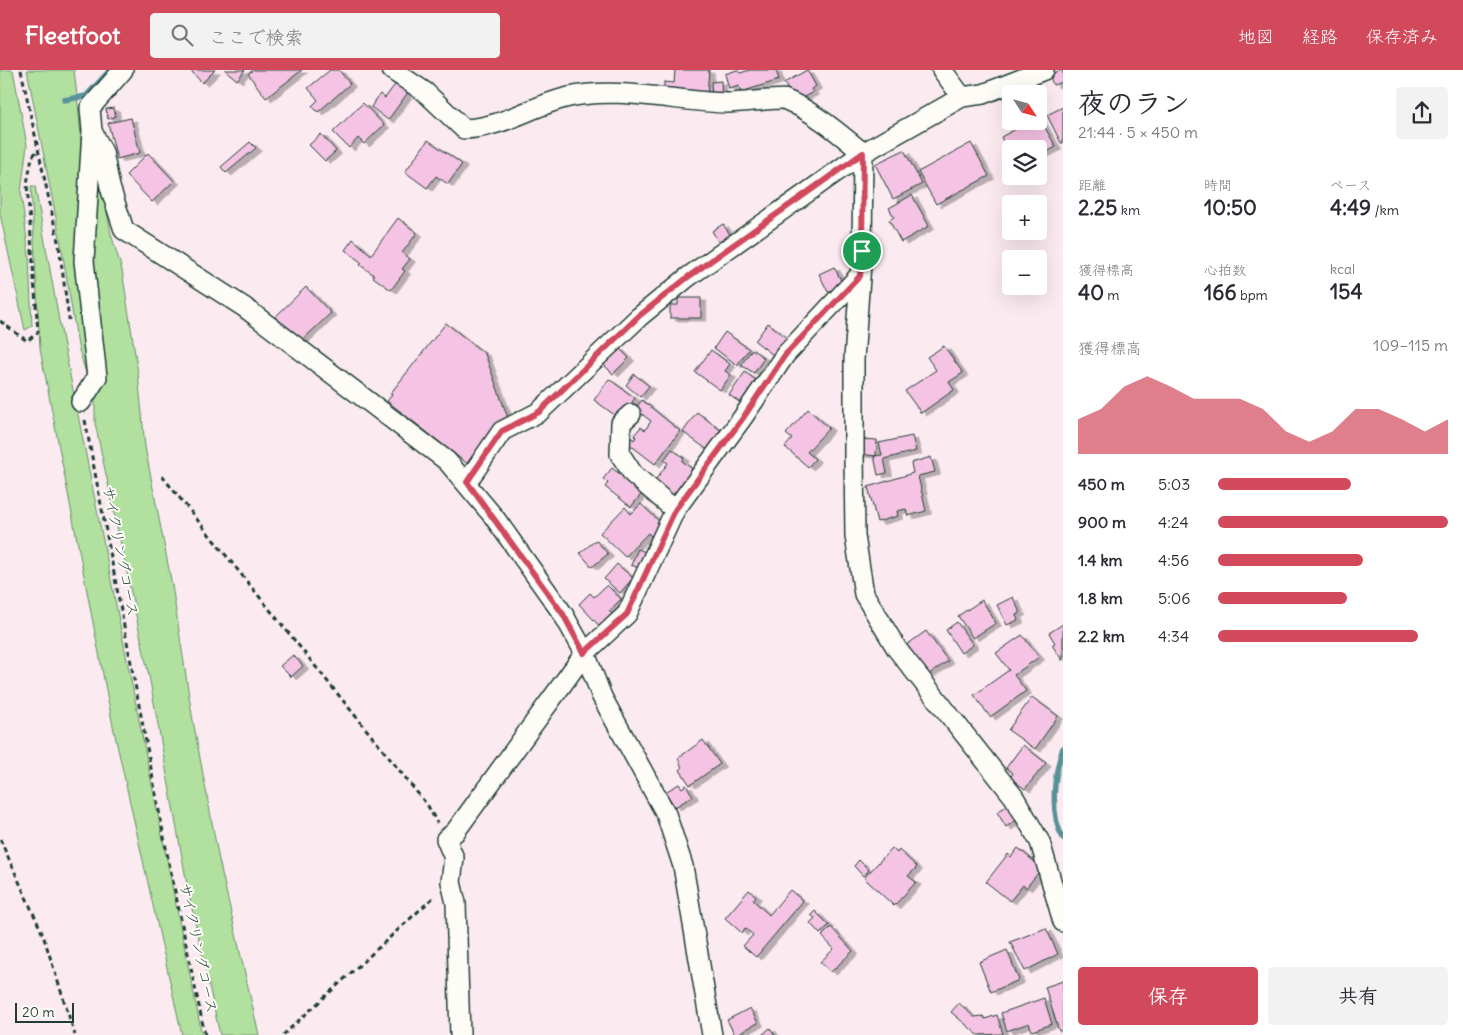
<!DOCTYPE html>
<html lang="ja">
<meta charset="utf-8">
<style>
body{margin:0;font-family:Delius,"Klee One",sans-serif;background:#f2f2f3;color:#2b2b33;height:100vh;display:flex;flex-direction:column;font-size:19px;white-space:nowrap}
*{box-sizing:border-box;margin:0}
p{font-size:16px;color:#7c7c81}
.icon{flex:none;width:28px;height:28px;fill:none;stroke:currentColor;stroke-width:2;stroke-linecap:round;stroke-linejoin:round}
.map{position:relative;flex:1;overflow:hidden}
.sheet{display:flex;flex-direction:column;background:#fff;width:400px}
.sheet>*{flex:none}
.needle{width:32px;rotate:126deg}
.controls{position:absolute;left:1002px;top:15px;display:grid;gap:10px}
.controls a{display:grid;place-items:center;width:45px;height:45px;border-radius:5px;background:#fff;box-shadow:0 5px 20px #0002;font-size:25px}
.scale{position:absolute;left:15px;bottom:12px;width:59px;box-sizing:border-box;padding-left:5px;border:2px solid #1f3d34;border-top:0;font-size:14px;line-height:18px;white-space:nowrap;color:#1f3d34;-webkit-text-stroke:4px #fdfcf7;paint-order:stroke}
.pin{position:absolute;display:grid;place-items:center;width:42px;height:42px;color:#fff;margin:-21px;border:2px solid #fff;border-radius:50%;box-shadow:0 1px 5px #0007}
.round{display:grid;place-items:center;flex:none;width:52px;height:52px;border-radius:5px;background:#f2f2f3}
.headline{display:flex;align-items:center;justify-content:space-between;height:85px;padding:0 15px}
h1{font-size:28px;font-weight:800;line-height:38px}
.stats{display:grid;grid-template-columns:repeat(3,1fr);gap:8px;height:85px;padding:5px 15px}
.stats div{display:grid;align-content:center}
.stats b{font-size:21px;font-weight:800}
.stats small{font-size:14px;font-weight:400}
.stats p{font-size:14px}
.chart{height:140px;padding:10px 15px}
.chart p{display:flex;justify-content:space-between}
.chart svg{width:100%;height:90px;margin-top:5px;fill:#d1495b;opacity:.7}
.button{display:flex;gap:10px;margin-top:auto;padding:10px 15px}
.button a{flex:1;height:58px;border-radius:5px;background:#d1495b;color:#fff;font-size:20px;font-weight:800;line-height:58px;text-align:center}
.button a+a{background:#f2f2f3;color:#2b2b33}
ul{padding:0 15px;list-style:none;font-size:16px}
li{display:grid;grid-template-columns:80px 60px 1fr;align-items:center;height:38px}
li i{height:12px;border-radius:6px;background:#d1495b}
header{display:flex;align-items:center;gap:30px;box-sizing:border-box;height:70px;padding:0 25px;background:#d1495b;color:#fff}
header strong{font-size:24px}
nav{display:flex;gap:28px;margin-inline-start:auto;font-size:18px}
.search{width:350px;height:45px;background:#f2f2f3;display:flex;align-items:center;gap:12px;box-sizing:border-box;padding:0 18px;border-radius:5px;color:#7c7c81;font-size:19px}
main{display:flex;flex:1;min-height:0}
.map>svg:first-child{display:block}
.green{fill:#b1e09f;stroke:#688e6a}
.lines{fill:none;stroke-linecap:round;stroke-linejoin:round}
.stream{stroke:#589299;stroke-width:5.5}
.building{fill:#f5c3e3;stroke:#1f3d34;filter:url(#shadow)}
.minor-casing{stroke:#1f3d34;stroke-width:22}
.path{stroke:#1f3d34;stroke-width:3;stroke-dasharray:5 4;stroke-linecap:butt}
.minor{stroke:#fdfcf7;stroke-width:19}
.route-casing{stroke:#fff;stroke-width:10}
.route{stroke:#d1495b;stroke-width:6}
.labels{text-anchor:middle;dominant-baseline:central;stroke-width:4;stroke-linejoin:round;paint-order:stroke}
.street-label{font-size:15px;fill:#1f3d34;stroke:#fdfcf7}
</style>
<header>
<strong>Fleetfoot</strong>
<div class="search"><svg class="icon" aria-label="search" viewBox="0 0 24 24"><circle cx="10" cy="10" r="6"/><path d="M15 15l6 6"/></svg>ここで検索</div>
<nav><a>地図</a><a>経路</a><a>保存済み</a></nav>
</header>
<main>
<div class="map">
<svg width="1063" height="965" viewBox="0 0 1063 965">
<defs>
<filter id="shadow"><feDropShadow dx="5.5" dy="3" stdDeviation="0" flood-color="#0004"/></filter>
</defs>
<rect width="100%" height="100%" fill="#fbebf1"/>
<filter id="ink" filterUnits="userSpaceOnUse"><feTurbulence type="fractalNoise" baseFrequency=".02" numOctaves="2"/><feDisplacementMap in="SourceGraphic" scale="10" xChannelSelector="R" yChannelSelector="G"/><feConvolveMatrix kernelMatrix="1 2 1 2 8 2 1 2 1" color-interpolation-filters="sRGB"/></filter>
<g filter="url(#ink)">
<path class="green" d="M0,0H13L27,75L21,122L29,187L32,256L25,260L0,144Z
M27,0H74C87,99 88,200 92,300L87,307L78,276L60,168Z
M96,82L111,164L122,200L138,303L145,377L172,515L192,645L219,790L259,965H220L188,820L150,611L95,353V331L103,305L90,195Z
M31,116H35L59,250L202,965H182L114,661L40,279Z"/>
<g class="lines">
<path class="stream" d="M64,30L86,26L110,0
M1063,678C1054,704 1049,743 1063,768"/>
</g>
<path class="building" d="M190,0H215L202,13Z
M225,0H245L237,10Z
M253,0H302L266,28L248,4Z
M330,0H339L350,14L318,42L312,36L318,30L308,18Z
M675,0H709L707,26L664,23V12L674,13Z
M737,0L740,3L750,0H776L779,10L741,22L739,16L729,19L725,4Z
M807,0L816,16L811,19L813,22L795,32L784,13Z
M1063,0V12L1053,15L1049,4Z
M721,11L722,28L712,29L711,12Z
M397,12L409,21L388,50L371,37L380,24L385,28Z
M363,33L384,55L364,74L358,68L349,78L333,62Z
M1063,37V73H1061L1047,45Z
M114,38L115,47L108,49L106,39Z
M1039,47L1056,77L1039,86V79H1011V87L1001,67L1031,51H1039Z
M131,48L140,83L117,89L108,53Z
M321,64L336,81L325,91L309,75Z
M428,70L462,94L448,114L436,106L427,118L405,102Z
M250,72L256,78L226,103L221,97Z
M971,73L989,106L936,134L918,102Z
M904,80L922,114L893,129L875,94Z
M148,83L174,111L152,132L126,105Z
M912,125L929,156L901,172L889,150L894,147L889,138Z
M398,148L417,163L402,183L410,189L402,199L405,201L391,220L373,207L374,205L360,195L362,193L345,180L353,169L371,185Z
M723,154L733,169L721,176L712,161Z
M834,197L843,214L828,222L819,204Z
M306,217L331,243L298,274L273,249Z
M678,228H701V248H670V235H678Z
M446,253L485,284L508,348L470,396L387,331L392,325L390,324Z
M768,253L791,271L777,288L755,271Z
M725,262L749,279L737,295L714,278Z
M944,276L963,303L949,312L954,320L921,343L905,321L936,300L927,287Z
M618,277L629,288L613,304L602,293Z
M752,279L764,288L754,303L741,295Z
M711,280L730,294L725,301L731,305L720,320L695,302Z
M745,302L761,314L745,336L729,325Z
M634,304L649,316L640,327L626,315Z
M609,309L635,328L620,349L594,330Z
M642,330L680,361L655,394L625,371L629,365L634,370L636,367L634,365L641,357L645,360L651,351L635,339Z
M808,339L829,358L807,382L815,389L808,397L785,377L792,369L786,364Z
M697,342L723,362L709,381L683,362Z
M912,366L916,381L884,389L887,403L878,405L874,386L882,385L879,373Z
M861,369L877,370L876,386L859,384Z
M672,379L684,388L682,391L695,401L676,428L654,412L668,393L664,390Z
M931,387L935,402L918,406L926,441L908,446L906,439L897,441L898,446L877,452L868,417L913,403L911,393Z
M612,398L643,422L631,437L605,417L608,413L603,409Z
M641,434L662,454L651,466L648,463L625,487L600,463L625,437L631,444Z
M596,470L608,484L592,497L580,483Z
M638,479L648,483L641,499L631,495Z
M617,494L633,508L620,523L604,509Z
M607,515L621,529L609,541L617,549L604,561L579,534L590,523L594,527Z
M1013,527L1020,543L1016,545L1018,550L1007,555L997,535Z
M982,530L996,553L973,568L958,546Z
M957,552L973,575L961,583L946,560Z
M1063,554V590H1062L1052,575L1055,573L1049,563Z
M926,561L948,591L922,609L901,579Z
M1022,565L1039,587L1014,605L1026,621L990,647L974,625L1009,600L996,583Z
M293,585L303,596L291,607L280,596Z
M1032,627L1058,646L1035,679L1008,660Z
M703,670L720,694L690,715L680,700L682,698L678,688Z
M1023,675L1046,693L1025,719L1010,708L1013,703L1006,698Z
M679,714L682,718L686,715L693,726L675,737L665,722Z
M1010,734L1019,748L1006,757L997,742Z
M892,778L897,783L899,780L917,797L908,806L916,812L894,836L864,808Z
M1018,778L1042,798L1026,818L1023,815L1010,831L986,812L1008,784L1011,787Z
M859,790L869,800L863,806L854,796Z
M749,820L756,826L753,830L769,845L790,820L803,831L756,887L743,876L753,865L745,858L742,863L725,848Z
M815,841L829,855L820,864L810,853L815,848L811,845Z
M831,857L853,881L831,902L820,892L834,879L822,866Z
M1046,858L1058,884L1025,901L1010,872Z
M1007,880L1019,910L991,922L979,892Z
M1063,911V960L1059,961L1045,917Z
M1044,928L1052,954L1032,961L1029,953L1007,961L1001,943Z
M959,933L974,947L983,946L985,949L997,945L1003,964L978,965L951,942Z
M750,938L758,953L735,965L727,950Z
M770,958L775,965H762Z"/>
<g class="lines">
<defs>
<path id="minor" d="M392,0L425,22L464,59C502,58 533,35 569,27C618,16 677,32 728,33C738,33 781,28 784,29C813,41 839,63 863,83
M942,0L962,27
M92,61L103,82L110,117L124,160L244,237L447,391L494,447L563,544L585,583L602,627L666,744L683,796L712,965
M863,83L862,181L854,289V385L855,466L864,524L897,579L1014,727L1040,772L1063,852
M81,332L97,307L84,191L92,61L90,38L123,0
M631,344L621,353L620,384L633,404L675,440
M467,412L502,361L539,342L639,247L688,207L863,83L962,27L983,24L1044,0
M460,965L456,833L451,812L454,788L446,769L455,762L585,583L627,544L675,440L743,347L785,285L859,206"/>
</defs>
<use href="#minor" class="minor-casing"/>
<path class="path" d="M21,0L59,176L69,250
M0,251L27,271L38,262L27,114L32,87L37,81
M85,350L167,783L205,965
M162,406L428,736L437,753
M0,769L43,865L75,965
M283,965L435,826"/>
<use href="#minor" class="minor"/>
</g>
</g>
<g class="lines" filter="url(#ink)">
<defs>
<path id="route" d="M863,83L862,181L860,206L785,285L743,348L675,440L627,544L584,583L563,544L467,412L502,361L539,342L639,246L688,207Z"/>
</defs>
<use href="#route" class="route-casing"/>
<use href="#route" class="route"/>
</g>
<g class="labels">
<g class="street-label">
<text transform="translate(121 481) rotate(79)">サイクリングコース</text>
<text transform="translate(199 878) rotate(78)">サイクリングコース</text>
</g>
</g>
</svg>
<div class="controls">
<a><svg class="needle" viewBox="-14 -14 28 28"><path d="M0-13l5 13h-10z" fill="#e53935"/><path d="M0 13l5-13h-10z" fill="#7c7c81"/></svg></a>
<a><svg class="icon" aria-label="layers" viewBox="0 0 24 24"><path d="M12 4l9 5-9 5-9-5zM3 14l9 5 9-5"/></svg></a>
<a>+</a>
<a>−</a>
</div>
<div class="scale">20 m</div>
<div class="pin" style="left:862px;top:181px;background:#1e9e55"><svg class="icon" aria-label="arrive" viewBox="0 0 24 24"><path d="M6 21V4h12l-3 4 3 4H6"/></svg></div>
</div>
<section class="sheet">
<div class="headline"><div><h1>夜のラン</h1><p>21:44 · 5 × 450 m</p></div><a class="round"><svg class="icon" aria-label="share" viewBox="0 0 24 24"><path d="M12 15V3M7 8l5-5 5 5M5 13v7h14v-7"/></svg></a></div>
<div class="stats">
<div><p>距離</p><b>2.25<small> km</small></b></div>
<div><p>時間</p><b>10:50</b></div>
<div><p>ペース</p><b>4:49<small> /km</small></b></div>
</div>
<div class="stats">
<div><p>獲得標高</p><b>40<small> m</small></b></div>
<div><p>心拍数</p><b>166<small> bpm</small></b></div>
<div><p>kcal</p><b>154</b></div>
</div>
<div class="chart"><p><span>獲得標高</span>109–115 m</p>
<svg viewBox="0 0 160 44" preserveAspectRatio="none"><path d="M0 44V27L10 22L20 11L30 6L40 11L50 17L60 17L70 17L80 22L90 33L100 38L110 33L120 22L130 22L140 27L150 33L160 27V44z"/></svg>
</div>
<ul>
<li><b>450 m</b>5:03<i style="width:58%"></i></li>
<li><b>900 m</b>4:24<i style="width:100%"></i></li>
<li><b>1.4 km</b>4:56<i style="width:63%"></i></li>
<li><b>1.8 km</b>5:06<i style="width:56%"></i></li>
<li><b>2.2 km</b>4:34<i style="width:87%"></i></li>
</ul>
<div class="button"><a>保存</a><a>共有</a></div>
</section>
</main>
